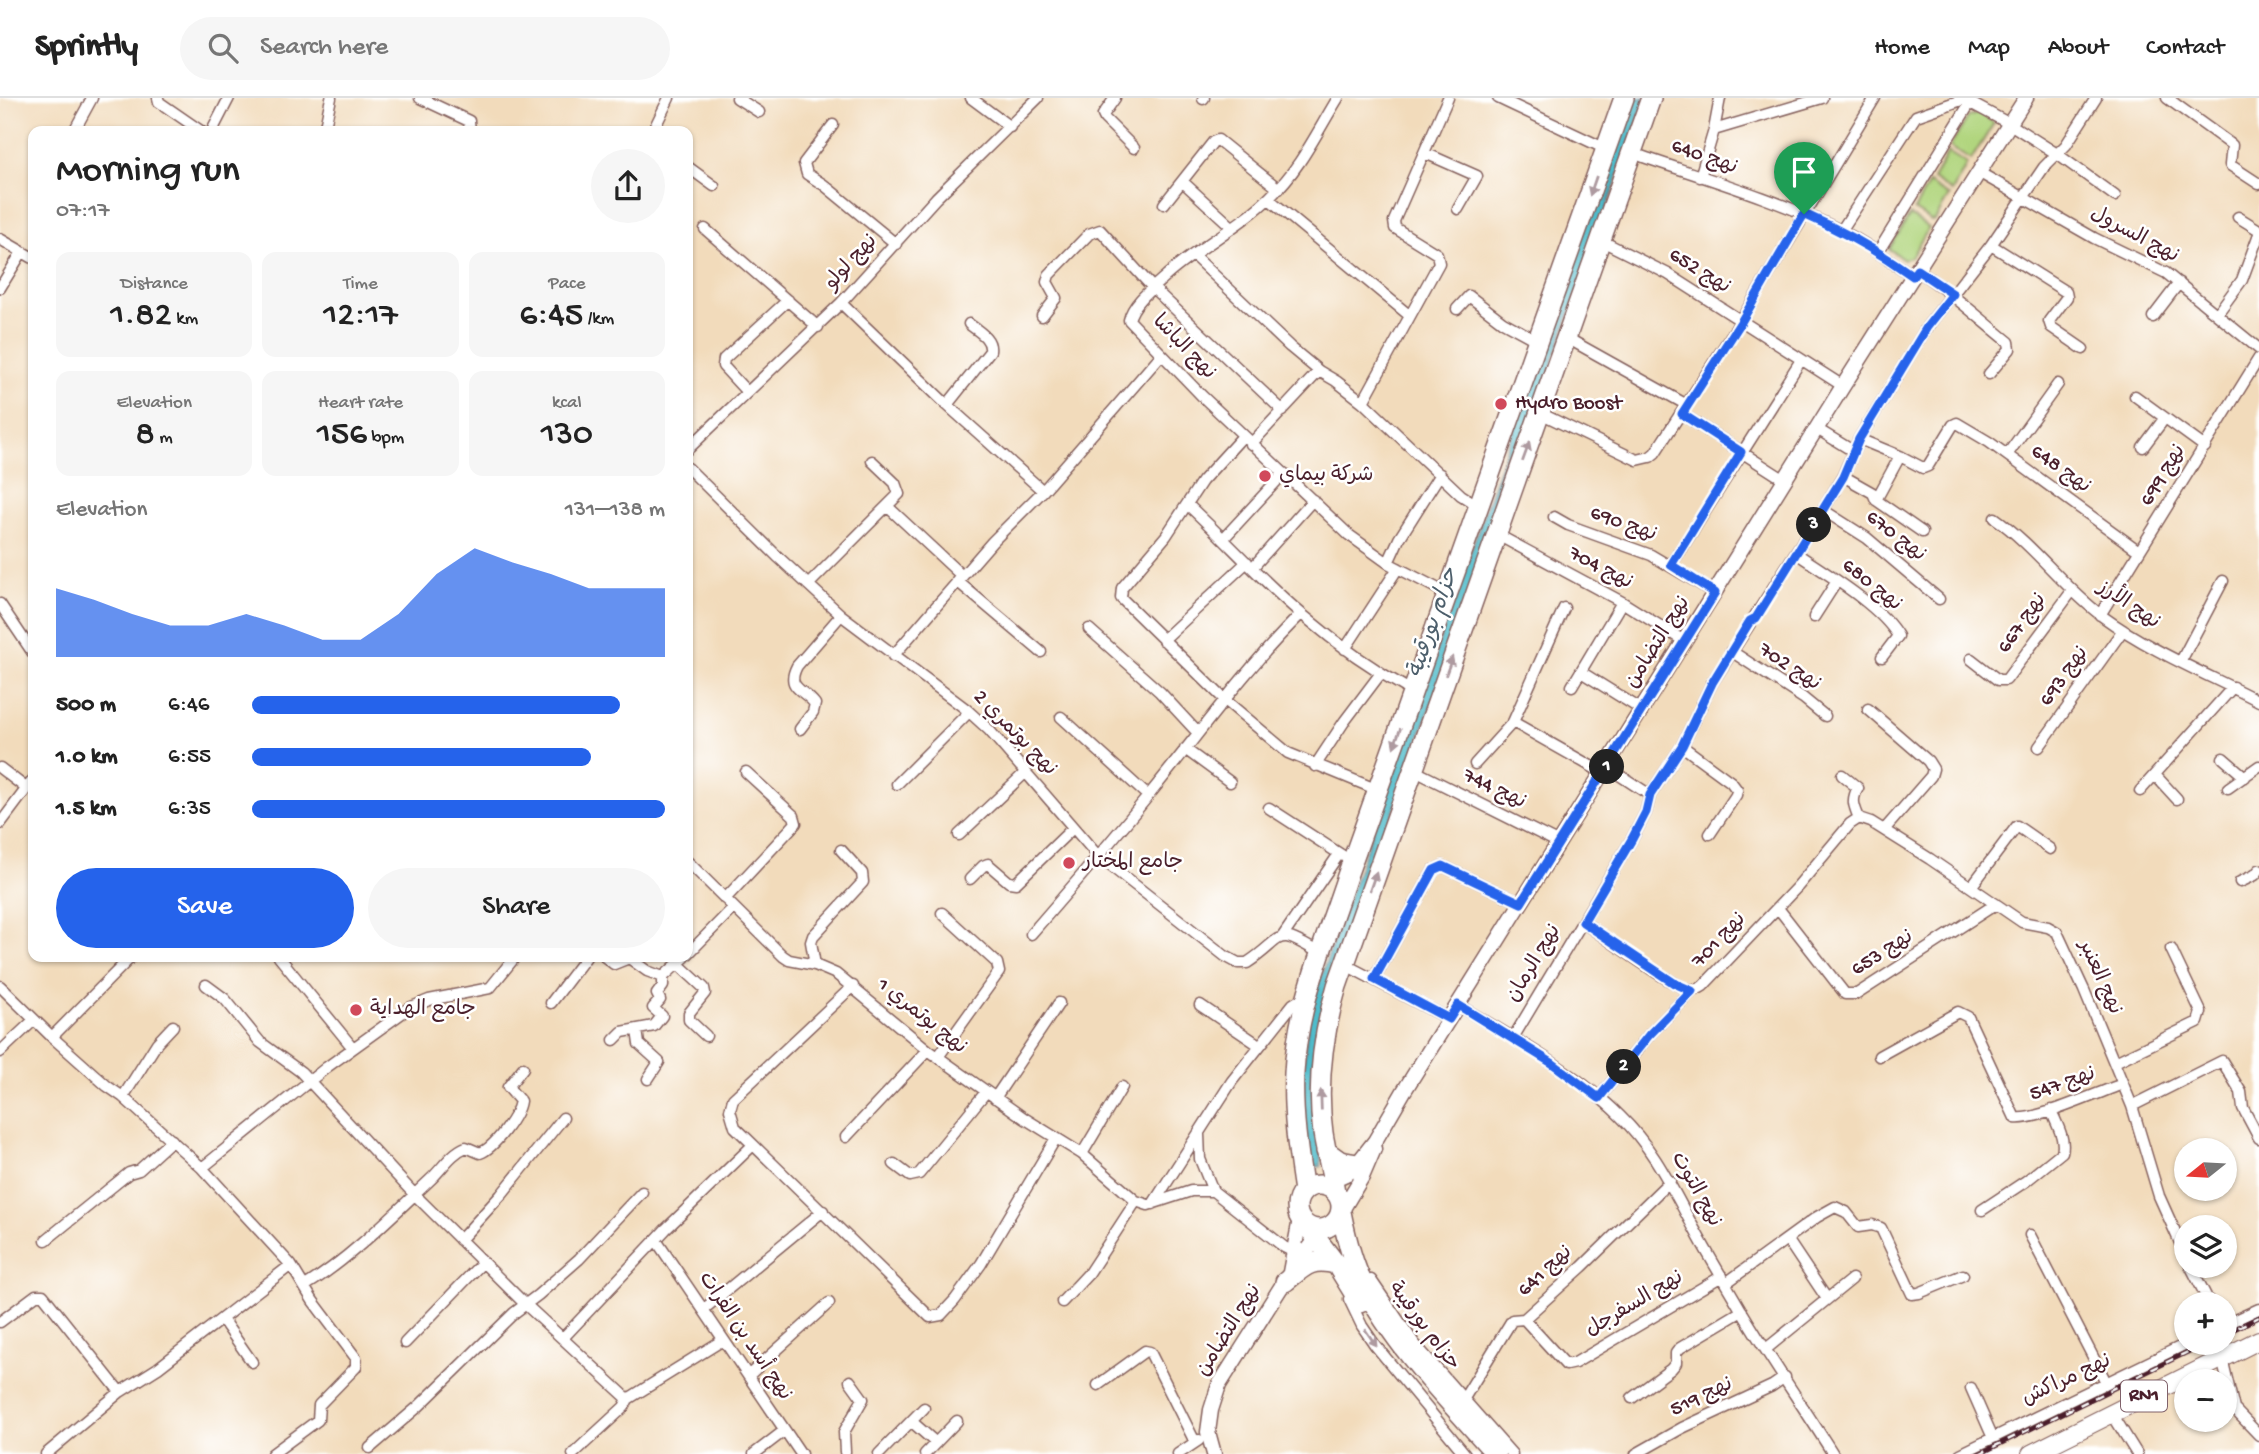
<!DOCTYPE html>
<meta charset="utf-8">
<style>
body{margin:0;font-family:"Gochi Hand","Playpen Sans Arabic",sans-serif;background:#f6f6f6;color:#222;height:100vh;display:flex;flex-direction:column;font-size:26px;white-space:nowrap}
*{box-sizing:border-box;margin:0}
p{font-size:23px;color:#767676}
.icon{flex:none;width:38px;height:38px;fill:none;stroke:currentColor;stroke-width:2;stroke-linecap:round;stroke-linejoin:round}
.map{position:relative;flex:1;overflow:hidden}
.details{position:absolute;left:28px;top:28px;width:665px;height:836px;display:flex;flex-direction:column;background:#fff;border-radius:14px;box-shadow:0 2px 5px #0004}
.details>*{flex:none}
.needle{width:46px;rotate:252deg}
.buttons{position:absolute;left:2174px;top:1040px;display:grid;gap:14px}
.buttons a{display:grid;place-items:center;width:63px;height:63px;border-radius:50%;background:#fff;box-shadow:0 2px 5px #0004;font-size:35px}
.pin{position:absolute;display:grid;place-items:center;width:60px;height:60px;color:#fff;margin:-72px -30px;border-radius:50% 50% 50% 0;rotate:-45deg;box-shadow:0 0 7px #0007}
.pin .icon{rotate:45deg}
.km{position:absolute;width:35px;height:35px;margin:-18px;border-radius:50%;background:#222;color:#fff;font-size:19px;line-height:35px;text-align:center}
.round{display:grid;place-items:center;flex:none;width:74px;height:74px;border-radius:37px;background:#f6f6f6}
.summary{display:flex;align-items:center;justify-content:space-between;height:119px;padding:0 28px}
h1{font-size:38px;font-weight:600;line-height:52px}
.stats{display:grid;grid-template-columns:repeat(3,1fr);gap:10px;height:119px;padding:7px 28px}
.stats div{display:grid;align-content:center;border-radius:14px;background:#f6f6f6;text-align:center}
.stats b{font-size:35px;font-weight:600}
.stats small{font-size:19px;font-weight:400}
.stats p{font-size:19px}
.chart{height:196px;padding:14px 28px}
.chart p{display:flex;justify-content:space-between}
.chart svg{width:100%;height:126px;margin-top:7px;fill:#2563eb;opacity:.7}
.button{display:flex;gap:14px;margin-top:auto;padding:14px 28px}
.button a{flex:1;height:80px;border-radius:42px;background:#2563eb;color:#fff;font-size:28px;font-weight:600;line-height:80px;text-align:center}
.button a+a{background:#f6f6f6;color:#222}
ul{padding:0 28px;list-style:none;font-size:23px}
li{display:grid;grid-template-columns:112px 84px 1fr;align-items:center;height:52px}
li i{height:18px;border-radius:9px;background:#2563eb}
header{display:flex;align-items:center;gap:42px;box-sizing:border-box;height:98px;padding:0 35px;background:#fff;border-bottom:2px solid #e0e0e0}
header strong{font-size:33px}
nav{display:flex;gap:38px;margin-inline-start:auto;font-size:24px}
.search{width:490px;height:63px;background:#f6f6f6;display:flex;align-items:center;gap:18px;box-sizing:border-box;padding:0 24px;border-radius:38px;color:#767676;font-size:26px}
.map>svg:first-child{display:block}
.green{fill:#b1d57e;stroke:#7e7a54;stroke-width:2}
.water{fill:#50bccb;stroke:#4d6e7b;stroke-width:2}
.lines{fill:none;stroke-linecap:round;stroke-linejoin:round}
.minor-casing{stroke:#85615d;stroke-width:13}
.tertiary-casing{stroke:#85615d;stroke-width:17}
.primary-casing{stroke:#85615d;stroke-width:20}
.trunk-casing{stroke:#85615d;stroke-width:22}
.minor{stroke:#fff;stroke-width:10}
.tertiary{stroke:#fff;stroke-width:14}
.primary{stroke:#fff;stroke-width:18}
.trunk{stroke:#fff;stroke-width:19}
.rail-casing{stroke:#4a1f2b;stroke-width:5}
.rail{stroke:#fff;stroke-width:2.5;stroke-dasharray:8;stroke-linecap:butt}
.oneway{fill:#ae9aa0}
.route-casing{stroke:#fff;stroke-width:14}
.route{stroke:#2563eb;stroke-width:9}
.poi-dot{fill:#d1495b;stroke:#fff;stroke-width:2.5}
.labels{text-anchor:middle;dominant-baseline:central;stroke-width:5;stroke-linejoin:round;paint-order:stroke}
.shield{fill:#fff;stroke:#80626b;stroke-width:2}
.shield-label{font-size:19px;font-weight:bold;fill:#4a1f2b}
.street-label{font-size:21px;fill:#4a1f2b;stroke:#fff}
.poi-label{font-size:21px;fill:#4a1f2b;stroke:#fff;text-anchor:start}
.water-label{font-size:23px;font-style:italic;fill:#4c5e6b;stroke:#fff}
</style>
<header>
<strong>Sprintly</strong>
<div class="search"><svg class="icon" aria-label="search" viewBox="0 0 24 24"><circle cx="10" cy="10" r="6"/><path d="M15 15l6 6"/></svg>Search here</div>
<nav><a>Home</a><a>Map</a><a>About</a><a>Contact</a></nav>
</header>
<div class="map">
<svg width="2259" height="1356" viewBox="0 0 2259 1356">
<rect width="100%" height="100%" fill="#fff"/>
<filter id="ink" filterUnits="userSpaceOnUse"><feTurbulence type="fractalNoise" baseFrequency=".0143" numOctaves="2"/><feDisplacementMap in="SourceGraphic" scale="14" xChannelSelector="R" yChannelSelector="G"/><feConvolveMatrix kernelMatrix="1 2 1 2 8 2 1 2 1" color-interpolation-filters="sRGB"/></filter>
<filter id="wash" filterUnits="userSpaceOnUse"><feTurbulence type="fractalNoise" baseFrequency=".00686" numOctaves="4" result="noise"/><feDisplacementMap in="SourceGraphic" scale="28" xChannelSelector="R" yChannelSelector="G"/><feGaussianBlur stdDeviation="1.57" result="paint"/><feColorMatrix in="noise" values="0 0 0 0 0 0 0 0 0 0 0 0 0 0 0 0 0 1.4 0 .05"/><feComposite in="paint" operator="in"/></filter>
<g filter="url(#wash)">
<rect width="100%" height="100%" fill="#f2dbbb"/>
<path class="green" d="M1976,16H1980L1994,25L1971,62L1950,49L1968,19Z
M1948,54L1967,66L1952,94L1933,81Z
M1929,85L1949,98L1935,122L1931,123L1914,112Z
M1910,117L1929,130L1911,159L1904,161L1889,151Z"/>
<path class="water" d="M1630,0H1646L1334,882L1321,1068L1307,1070L1299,1003L1309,913Z"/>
</g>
<g filter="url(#ink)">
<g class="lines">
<defs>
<path id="minor" d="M158,0L159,4L201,33
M420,0L469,23L470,33
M737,0L759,14
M971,0L1010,29
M1115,0L1103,17L1105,21L1134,50
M1338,0C1317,34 1300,71 1271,98C1240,129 1200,148 1167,177C1154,189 1133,204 1129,222L1202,298L1349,437L1388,465L1448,496
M1498,0L1606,51
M1720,0L1714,32L1822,0
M2167,0L2232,47L2230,67L2259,86
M1203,1L1204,0
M1963,1L2010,26L2057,56L2115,98
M833,27L804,65L807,76L824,87L896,146
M74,33L92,0
M212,33L229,0
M324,33L331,0
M653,33L669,0
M1425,55L1477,78L1458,111
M1632,55C1701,79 1774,100 1840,132C1866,145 1889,162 1913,178
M688,69L714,88
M1980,75L2094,140L2166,175L2259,251
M1700,79L1714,32
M1183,84L1232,129
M1269,101L1410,218
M1164,106L1213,44L1218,42L1279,91
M2238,119L2259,132
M705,131L818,229
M1841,133L1916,18L1967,0
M0,141L33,160
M1602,143L1668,176L1843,288
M1991,147L2066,194L2067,199L2049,223L2051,229L2083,251
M1878,154L1970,5
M1193,157L1290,249L1319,273L1336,283L1363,304L1461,397L1480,409
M1917,172C1950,193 1978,219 2009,244L2010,251L1989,276
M0,190L22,154
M841,205L947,307L1043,393
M1457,211L1469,198L1503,224L1538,243
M2217,216L2242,182L2259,136
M1042,218L1056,200L1047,184L1049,177L1089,136L1100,132L1153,190L1283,313
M2153,219L2179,185
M1567,240L1687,307
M747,294L723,268L724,261L788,202
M2135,298L2205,349
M1363,304L1439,165L1437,156L1395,130L1394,123L1448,0
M947,307L990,253C992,240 978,233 969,226
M1540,315L1637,362L1650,359L1655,355L1740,224L1875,0
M1682,316L1785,382
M1817,331L1853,353
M1243,338L1202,383L1166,438L1122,490L1121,500L1225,602L1288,655L1378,692
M1859,341L1900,358L1876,402
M1251,346L1319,273
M2143,349L2164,321
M688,351L841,205L936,100L1038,0
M2007,357L2058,286
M1900,358L1923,370L1928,368L1953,327L1957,325L1989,344L2139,453
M688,370L777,458L841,517L966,611L989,632L1098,758L1225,858L1238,865H1247C1286,840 1272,826 1321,856
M1843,378L1873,395L1876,402L1922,434
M1188,407C1227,443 1263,484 1304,518C1338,547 1374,572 1413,594
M888,409L962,478
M1823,412L1867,440L1939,501
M1554,419L1568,427L1651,457L1715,495
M1995,420C2035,448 2063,489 2102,518C2150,553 2207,576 2259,603
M1496,436L1622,504L1684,543
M1224,440L1284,375
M1796,455C1825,475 1880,507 1898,538L1882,559
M1388,465L1399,441L1440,376
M1671,467L1801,262
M1253,469L1313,402
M957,483L1041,554
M809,486L899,396L895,385L872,363
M0,506L33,555
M2100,517L2259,260
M1814,519L1837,483
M1089,531L1160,594L1198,635
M1163,542L1247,464
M1345,551L1398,470
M1731,553L1803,600L1825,618
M893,558L992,444L1043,393L1161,257
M1971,561L1998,582H2006L2072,493
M2181,563L2223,483
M1581,574L1642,612
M1572,588L1622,504
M1868,611L1928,663L1933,671L1931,678L1884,732
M1061,619L1148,698
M1513,624L1603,675
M800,631L813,614L815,606C804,591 785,591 797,568L841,517
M1682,648L1731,684L1737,692L1736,697L1710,736
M2039,649L2123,532
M1185,651L1230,684
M2223,660L2245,679
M1475,666L1513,624L1564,510
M1315,668L1344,624L1381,575
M1607,669L1650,697
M0,670L26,690
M1413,672L1559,745
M1842,677L1858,690C1851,702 1854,708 1859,720
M2155,677L2177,701
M897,686L969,614
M2228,690L2259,668
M2140,693L2233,589
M1269,710L1343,758
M1859,720L1871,724L1930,761L2022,824L2048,829L2057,834L2084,892L2132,1008L2159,1098L2186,1158
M0,726L33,682
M959,737L1026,674
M688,764L783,858L789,862L815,867L836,876L928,952L1024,1020L1082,1056L1136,1103L1148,1107L1191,1093H1213L1284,1149L1298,1156
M970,781L983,768L988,766L1009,784L1016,785L1073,730
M2240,784L2255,777L2259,772
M1971,789L2017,728L2050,751
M725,801L796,725L794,718L746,674
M1778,810L1845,896H1857L1996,806
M1583,824C1601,836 1677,893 1693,892C1697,892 1700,890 1703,888L1798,788L1850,726L1859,720
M1031,836C1071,790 1111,744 1149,697C1199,636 1245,571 1301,516
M1283,838L1339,756
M688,856L733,810
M279,859L353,950
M605,859L614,866L629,860L647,873L663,879L685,859
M678,866L704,890L705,895L689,915V922L706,938
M1344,866L1449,921
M815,867L811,844L813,838L863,784L862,775L841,752
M1374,881L1434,772L1443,768L1521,805
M206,887L225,901L260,944L301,974L414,1096L525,1206L628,1301
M0,888L52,939L107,988L123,999L202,1070L291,1167L313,1203L356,1260V1269L319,1307L318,1322L272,1356
M853,888L733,1001L730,1012L735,1029L930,1219L941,1217L955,1202L981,1166L1056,1040
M551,905L586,859
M1200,907L1259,947
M1458,907C1511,939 1576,974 1620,1018C1656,1053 1672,1091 1696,1134C1710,1160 1726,1186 1741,1212C1770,1261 1803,1308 1833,1356
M637,932L639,946L659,964L648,981
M52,939L131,859
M1513,940L1632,741L1646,714L1650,697L1682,648L1712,585L1823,412L1843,378L1859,341L1927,229L1991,147L2044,69L2066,47L2096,0
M614,942L622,934L654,928L662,918L653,910L660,902L657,896L663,888V879
M0,954L34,922
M1879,958L1958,914L1968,919L2015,1020C2037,1023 2099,994 2123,986
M938,959L999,874L997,865L942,815
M2115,964L2198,924L2201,914L2171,851
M123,999L157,945L173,928
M995,1000L1059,905
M1599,1000L1649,937L1692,893
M2132,1008L2222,963L2241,994L2243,1010L2259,1040
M1199,1036L1200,1061L1213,1093
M846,1039L928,952
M1082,1056L1122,989
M894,1066L910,1078L919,1076L986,994
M202,1070L327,969L409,910L429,902L490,890L515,859
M1153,1106L1232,983L1293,906L1306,898
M1982,1112L2026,1083L2062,1054C2066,1041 2056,1025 2051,1012
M2030,1137L2107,1286
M1787,1141L1827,1201
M46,1142L129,1075L139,1072L172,1042
M460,1142L501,1097L563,1020
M656,1142L801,1356
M2190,1167L2210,1206
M1371,1182L1414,1245L1512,1356
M1726,1185L1817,1119L1835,1109L1846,1114L1858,1129L1872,1127L1881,1130L1912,1196L1919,1195L1963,1177
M305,1188C348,1162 393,1117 430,1082C442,1071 451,1055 466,1049L480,1055C494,1050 518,1018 520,1003L508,989L523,970
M1349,1201L1362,1228L1375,1247L1465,1356
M1062,1204L1089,1175L1136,1103
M704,1211L823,1113
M222,1221L252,1264
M1524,1221L1566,1267L1575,1265L1722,1178
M0,1224L36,1197H43L120,1294
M2224,1227L2259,1211
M563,1240L666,1131L752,1048
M405,1245L483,1164
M1766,1251L1852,1181
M2222,1260L2234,1311L2259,1337
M748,1278L829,1205
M1098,1287L1145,1253L1150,1254L1195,1344
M1971,1290L1993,1340
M1632,1300L1671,1271L1676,1265V1255L1680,1250L1742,1213
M1463,1302L1512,1222L1524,1221L1582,1169L1670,1083
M2111,1314L2137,1356
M911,1323L936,1345
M370,1350L419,1308L514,1215L538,1197L579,1161L642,1094
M845,1354L844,1334L863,1301L850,1283
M46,1356L120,1294L158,1270L291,1167
M573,1356L624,1309L628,1301L723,1242
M754,1356L784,1333
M879,1356L924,1310
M925,1356L957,1323
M1178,1356L1199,1342
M1636,1356L1682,1330L1772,1288L1785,1279
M1960,1356L2190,1244"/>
<path id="tertiary" d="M1322,1087L1348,1075L1357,1066L1375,1043L1404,993L1843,288L2026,0
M1341,1114L1362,1079L1374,1051
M1290,1174L1300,1121
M1214,1356L1208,1334L1211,1312L1219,1287L1290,1175L1324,1131"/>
<path id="primary" d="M2031,1356L2259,1242"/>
<path id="trunk" d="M1326,1053L1340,1063L1357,1066
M1297 1109a22 22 0 1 1 44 0a22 22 0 1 1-44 0Z
M1304,1093C1298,1054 1292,1014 1294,975C1297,907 1326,842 1347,778L1624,0
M1335,1094C1332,1074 1326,1055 1323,1035C1316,985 1323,936 1337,888L1651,0
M1341,1114C1346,1139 1352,1164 1363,1186C1394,1248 1450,1304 1496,1356
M1307,1128L1336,1166L1360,1205
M1285,1184C1305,1168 1310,1160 1336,1166"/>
</defs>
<use href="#minor" class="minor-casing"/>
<use href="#tertiary" class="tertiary-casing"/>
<use href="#primary" class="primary-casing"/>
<use href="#trunk" class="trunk-casing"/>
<use href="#minor" class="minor"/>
<use href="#tertiary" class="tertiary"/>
<use href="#primary" class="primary"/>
<use href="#trunk" class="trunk"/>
<defs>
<path id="rail" d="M2224,1236L2259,1219
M1979,1356L2208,1244"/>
</defs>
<use href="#rail" class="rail-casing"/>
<use href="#rail" class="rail"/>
</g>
<defs><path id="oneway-solid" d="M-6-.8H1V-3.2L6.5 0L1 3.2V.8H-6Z" transform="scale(1.75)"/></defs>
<g class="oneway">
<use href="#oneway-solid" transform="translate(1593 88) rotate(109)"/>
<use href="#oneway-solid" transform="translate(1526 354) rotate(-70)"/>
<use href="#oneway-solid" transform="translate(1449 568) rotate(-70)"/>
<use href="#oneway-solid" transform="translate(1397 640) rotate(110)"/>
<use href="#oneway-solid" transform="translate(1373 783) rotate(-71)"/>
<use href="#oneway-solid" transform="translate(1321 1002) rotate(-92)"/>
<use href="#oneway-solid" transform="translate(1371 1240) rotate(55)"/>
</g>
</g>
<g class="lines" filter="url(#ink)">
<defs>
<path id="route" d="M1804,116C1843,133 1878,153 1913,178L1917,172L1953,196L1927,229L1859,341L1843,379L1756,520L1750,523L1712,585L1682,648L1650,697L1646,714L1632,741L1583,824L1674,885L1692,893L1649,937L1599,1000L1552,965L1458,907L1449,921L1374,881L1434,772L1443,768L1521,805L1715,495L1671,467L1741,354L1682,316L1741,224Z"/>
</defs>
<use href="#route" class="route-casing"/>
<use href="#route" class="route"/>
</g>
<g class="poi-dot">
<circle cx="1501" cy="306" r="7"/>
<circle cx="1265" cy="378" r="7"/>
<circle cx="1069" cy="765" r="7"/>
<circle cx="356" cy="912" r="7"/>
</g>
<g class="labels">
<rect class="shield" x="2121" y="1282.5" width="46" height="31" rx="5"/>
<g class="shield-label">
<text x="2144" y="1298">RN1</text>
</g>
<g class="street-label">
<text transform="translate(1704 60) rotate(20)">نهج 640</text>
<text transform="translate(2134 138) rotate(28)">نهج السرول</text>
<text transform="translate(852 165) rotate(-47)">نهج لولو</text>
<text transform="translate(1699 174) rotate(32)">نهج 652</text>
<text transform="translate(1183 250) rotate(46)">نهج الباشا</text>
<text transform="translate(2060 372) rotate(36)">نهج 648</text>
<text transform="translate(2164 378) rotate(-58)">نهج 699</text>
<text transform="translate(1623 427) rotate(20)">نهج 690</text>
<text transform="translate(1895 439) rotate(38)">نهج 670</text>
<text transform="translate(1600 471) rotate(28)">نهج 704</text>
<text transform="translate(1871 488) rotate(39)">نهج 680</text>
<text transform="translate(2128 508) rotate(34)">نهج الأرز</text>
<text transform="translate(2023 526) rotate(-54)">نهج 667</text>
<text transform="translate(1659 545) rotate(-58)">نهج التضامن</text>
<text transform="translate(1789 570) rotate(34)">نهج 702</text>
<text transform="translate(2065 579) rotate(-54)">نهج 693</text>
<text transform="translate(1014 636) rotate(46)">نهج بوتمري 2</text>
<text transform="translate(1494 692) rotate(26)">نهج 744</text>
<text transform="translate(1720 843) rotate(-46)">نهج 701</text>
<text transform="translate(1883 856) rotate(-32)">نهج 653</text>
<text transform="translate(1535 866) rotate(-59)">نهج الرمان</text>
<text transform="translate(2099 880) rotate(66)">نهج العنبر</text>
<text transform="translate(921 919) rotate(39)">نهج بوتمري 1</text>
<text transform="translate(2063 987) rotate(-19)">نهج 547</text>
<text transform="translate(1695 1092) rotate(61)">نهج التوت</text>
<text transform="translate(1546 1174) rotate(-42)">نهج 641</text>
<text transform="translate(1635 1207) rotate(-31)">نهج السفرجل</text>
<text transform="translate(1423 1229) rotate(53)">حزام بورقيبة</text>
<text transform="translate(1230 1233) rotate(-58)">نهج التضامن</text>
<text transform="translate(744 1239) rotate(56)">نهج أسد بن الفرات</text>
<text transform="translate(2067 1283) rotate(-25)">نهج مراكش</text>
<text transform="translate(1702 1300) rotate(-25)">نهج 519</text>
</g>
<g class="poi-label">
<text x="1515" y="306">Hydro Boost</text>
<text x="1279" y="378">شركة بيماي</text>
<text x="1083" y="765">جامع المختار</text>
<text x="370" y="912">جامع الهداية</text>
</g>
<g class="water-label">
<text transform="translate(1434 525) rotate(-71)">حزام بورقيبة</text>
</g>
</g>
</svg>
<div class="buttons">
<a><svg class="needle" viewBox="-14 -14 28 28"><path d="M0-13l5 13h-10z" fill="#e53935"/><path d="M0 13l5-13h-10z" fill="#767676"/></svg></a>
<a><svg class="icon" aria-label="layers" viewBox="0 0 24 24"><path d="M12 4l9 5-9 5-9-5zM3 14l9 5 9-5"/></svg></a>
<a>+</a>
<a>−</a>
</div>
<div class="pin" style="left:1804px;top:116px;background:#1e9e55"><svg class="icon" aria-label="arrive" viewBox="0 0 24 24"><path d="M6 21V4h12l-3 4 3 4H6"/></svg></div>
<b class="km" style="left:1607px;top:669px">1</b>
<b class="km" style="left:1624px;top:969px">2</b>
<b class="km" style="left:1814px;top:427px">3</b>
<section class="details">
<div class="summary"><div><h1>Morning run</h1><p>07:17</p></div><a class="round"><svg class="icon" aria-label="share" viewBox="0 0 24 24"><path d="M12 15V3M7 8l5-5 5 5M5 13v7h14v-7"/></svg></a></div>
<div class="stats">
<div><p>Distance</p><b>1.82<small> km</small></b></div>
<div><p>Time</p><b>12:17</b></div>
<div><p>Pace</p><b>6:45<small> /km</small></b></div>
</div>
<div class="stats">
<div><p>Elevation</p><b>8<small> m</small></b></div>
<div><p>Heart rate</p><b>156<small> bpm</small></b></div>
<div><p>kcal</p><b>130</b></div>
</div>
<div class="chart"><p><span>Elevation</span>131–138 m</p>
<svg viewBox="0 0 160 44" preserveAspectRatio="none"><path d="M0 44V20L10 24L20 29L30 33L40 33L50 29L60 33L70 38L80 38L90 29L100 15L110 6L120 11L130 15L140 20L150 20L160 20V44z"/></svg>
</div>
<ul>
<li><b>500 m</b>6:46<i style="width:89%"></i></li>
<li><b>1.0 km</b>6:55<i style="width:82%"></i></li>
<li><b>1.5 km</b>6:35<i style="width:100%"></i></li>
</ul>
<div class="button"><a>Save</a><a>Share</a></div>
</section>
</div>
